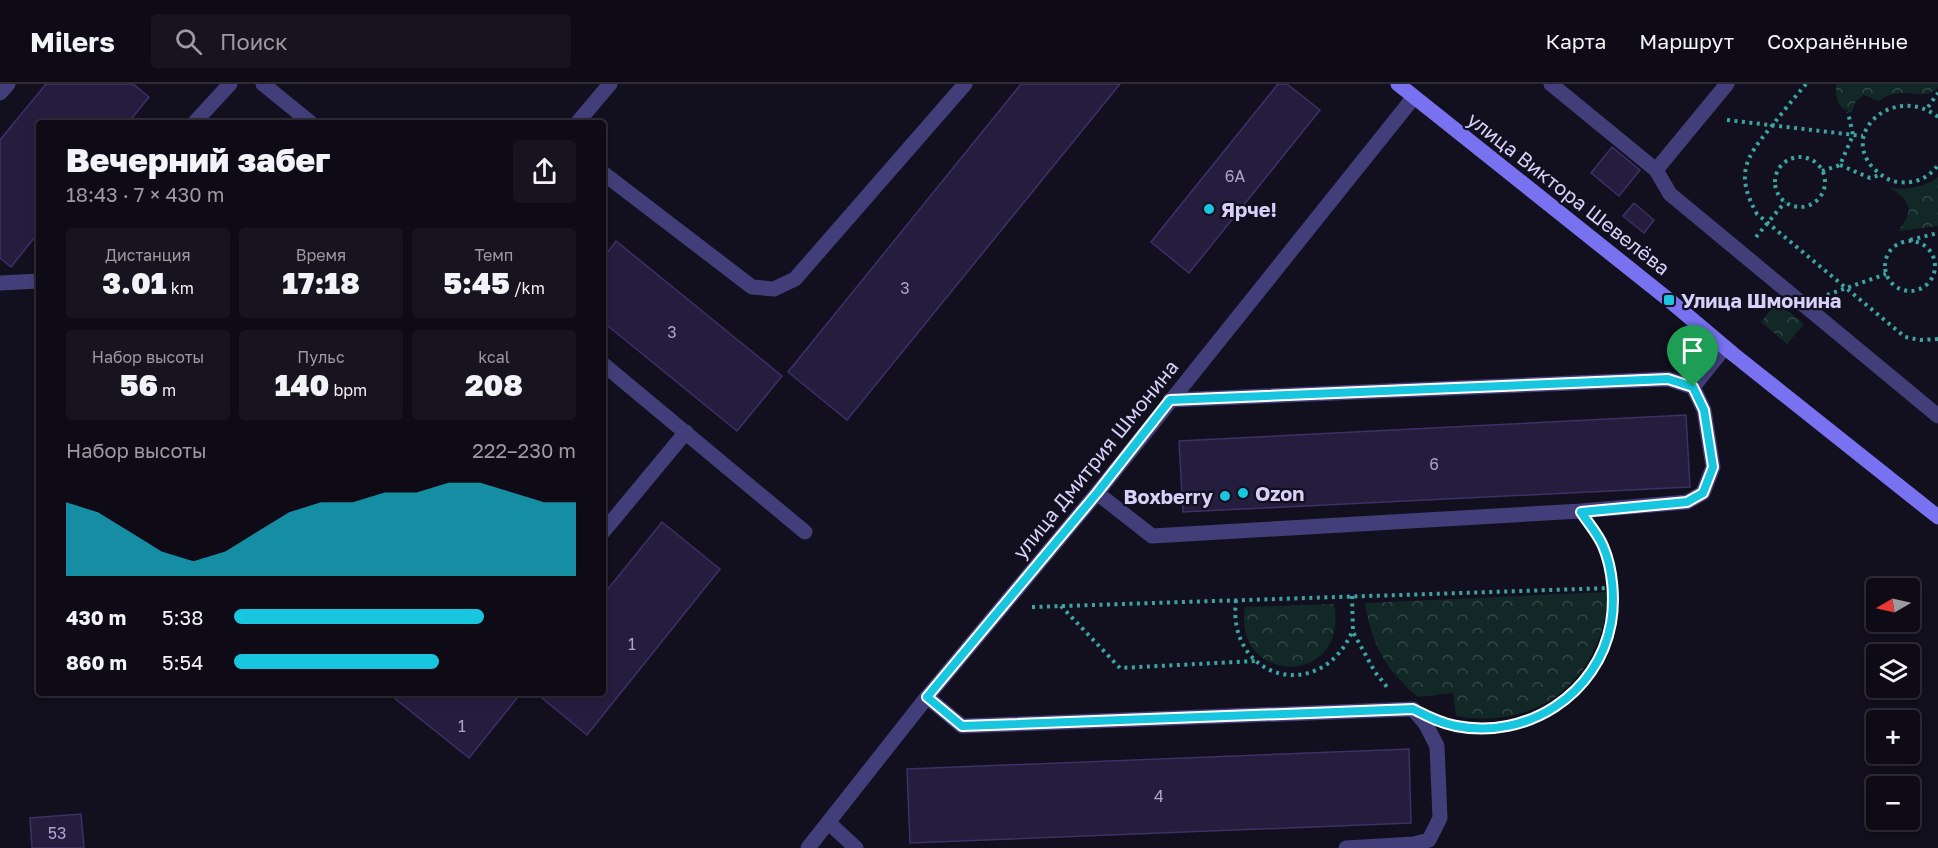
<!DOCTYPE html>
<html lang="ru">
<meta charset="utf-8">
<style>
body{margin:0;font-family:"Golos Text",sans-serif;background:#17141f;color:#f1f3f6;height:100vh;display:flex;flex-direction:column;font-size:22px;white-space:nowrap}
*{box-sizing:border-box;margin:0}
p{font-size:20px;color:#9b9ba1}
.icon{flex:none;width:33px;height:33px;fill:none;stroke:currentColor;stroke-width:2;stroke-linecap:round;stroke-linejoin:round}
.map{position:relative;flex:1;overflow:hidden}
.sheet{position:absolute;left:36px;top:36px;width:570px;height:576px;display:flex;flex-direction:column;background:#0e0b16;border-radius:6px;box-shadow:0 3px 9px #0003,0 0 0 2px #2e2b35}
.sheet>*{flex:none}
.needle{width:39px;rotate:261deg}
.tools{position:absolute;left:1866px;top:494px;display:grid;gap:12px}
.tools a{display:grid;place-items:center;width:54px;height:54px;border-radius:6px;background:#0e0b16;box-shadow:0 3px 9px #0003,0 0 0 2px #2e2b35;font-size:30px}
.pin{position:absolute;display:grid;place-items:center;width:51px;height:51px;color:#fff;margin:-62px -26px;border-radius:50% 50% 50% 0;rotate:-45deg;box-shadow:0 0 6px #0007}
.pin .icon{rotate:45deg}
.round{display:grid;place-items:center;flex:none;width:63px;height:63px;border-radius:6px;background:#17141f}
.summary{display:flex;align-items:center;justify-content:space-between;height:102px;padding:0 30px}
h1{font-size:33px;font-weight:800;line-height:45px}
.metrics{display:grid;grid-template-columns:repeat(3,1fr);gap:9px;height:102px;padding:6px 30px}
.metrics div{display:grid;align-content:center;border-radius:6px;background:#17141f;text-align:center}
.metrics b{font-size:30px;font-weight:800}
.metrics small{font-size:16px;font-weight:400}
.metrics p{font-size:16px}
.chart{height:168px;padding:12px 30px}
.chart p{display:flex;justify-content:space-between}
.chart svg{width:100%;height:108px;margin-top:6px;fill:#18c6df;opacity:.7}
ul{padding:0 30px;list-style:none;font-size:20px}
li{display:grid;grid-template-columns:96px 72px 1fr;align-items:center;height:45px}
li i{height:15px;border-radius:8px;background:#18c6df}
header{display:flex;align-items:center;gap:36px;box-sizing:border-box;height:84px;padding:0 30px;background:#0e0b16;border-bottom:2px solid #2e2b35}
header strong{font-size:28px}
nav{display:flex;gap:33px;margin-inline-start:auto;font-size:21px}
.search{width:420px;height:54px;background:#17141f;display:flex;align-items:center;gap:15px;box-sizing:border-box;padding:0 21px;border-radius:6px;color:#9b9ba1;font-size:22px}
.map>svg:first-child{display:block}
.park{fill:url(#park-crowns)}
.building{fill:#241d3d;stroke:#3d3167;stroke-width:1.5}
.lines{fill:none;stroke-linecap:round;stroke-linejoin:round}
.path{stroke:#3aa5a1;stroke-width:4;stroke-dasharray:3 4.5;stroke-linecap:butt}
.lane{stroke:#423e79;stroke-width:15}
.street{stroke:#423e79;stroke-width:15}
.secondary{stroke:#7872f0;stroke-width:15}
.route-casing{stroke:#fff;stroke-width:12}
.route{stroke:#18c6df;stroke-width:8}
.poi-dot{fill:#18c6df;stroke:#120f1e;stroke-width:2}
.labels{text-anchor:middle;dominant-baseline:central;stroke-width:4.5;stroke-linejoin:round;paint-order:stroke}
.number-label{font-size:16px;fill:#aaa4cb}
.street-label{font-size:20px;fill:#d7d1fa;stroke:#120f1e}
.poi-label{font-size:20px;font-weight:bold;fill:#d7d1fa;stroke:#120f1e;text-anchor:start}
</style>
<header>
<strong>Milers</strong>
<div class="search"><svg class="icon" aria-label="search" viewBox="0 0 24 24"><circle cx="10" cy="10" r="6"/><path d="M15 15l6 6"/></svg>Поиск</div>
<nav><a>Карта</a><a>Маршрут</a><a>Сохранённые</a></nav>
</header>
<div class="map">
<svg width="1938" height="764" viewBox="0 0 1938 764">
<defs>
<pattern id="park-crowns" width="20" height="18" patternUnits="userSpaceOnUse" patternTransform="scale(1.5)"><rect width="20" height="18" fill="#122827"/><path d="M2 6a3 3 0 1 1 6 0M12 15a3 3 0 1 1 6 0" fill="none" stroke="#344647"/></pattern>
</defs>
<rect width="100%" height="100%" fill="#120f1e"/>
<path class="park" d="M1836,0H1938V3C1928,15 1915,8 1902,9C1893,9 1885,12 1879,17L1864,11L1856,17L1852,28C1838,26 1835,14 1836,0Z
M1938,93V142L1898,147C1914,128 1912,117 1890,104C1910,106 1922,104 1938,93Z
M1777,218L1804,240L1787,260L1761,238Z
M1608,508C1604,593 1541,647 1456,632L1453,609L1418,613C1385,585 1372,561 1365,519Z
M1334,520C1350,604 1232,602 1245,523Z"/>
<path class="building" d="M46,0H133L149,13L128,39H39V148L11,183L0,174V56Z
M1021,0H1120L847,336L788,288Z
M1278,0H1287L1320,26L1189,189L1151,158Z
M1612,63L1640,86L1619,112L1591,89Z
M1634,119L1654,136L1644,149L1623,132Z
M616,157L782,292L737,347L603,238V174Z
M1686,331L1690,403L1183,428L1179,357Z
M662,438L720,485L587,651L536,609H603V511Z
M388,609H521L469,674Z
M1409,665L1411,739L910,759L907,685Z
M81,730L84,764H32L30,734Z"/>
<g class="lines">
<path class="path" d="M1806,0C1794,14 1782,29 1771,43C1745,74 1735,91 1757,130L1905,253L1920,256L1938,255
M1928,23L1938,9
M1938,33C1896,0 1838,47 1874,85C1881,91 1888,97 1898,98C1914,100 1928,95 1938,81
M1727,36L1863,52
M1775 98a25 25 0 1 1 50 0a25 25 0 1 1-50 0Z
M1840,81L1870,94L1880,91
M1822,87L1840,81L1853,51L1848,28
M1756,153L1785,118
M1910,156L1938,149
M1885 182a25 25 0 1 1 50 0a25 25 0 1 1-50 0Z
M1827,211L1886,190
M1352,512L1353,548L1375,588L1387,603
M1236,516C1226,595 1320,621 1352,548
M1061,522L1120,584L1255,577
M1032,523L1613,504
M1452,641C1544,661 1632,583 1609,488C1606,473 1603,462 1595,449"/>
<path class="lane" d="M263,0L311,39
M1551,0L1656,86L1670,110L1938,332
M0,9L8,0
M577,39L610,0
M1656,86L1727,0
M603,89L752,203L774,205L795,195L965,0
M603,280L805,448
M1693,303L1725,263
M1097,409L1152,452L1581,427L1687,418L1703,409L1713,383L1704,326L1693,303L1668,295L1170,316
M603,448L686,348
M927,613L962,642L1413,625L1425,639L1437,662L1440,734L1429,756L1414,760L1346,764
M829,739L856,764"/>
<path class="street" d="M194,39L230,0
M0,199L39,197
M808,764L927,613L1097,409L1414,13"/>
<path class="secondary" d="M1398,0L1669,216L1733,270L1938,433"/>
</g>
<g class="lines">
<defs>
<path id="route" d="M1668,295L1693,303L1704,326L1713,383L1703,409L1687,418L1581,428C1588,439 1598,450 1603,462C1613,485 1615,516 1611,539C1598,611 1526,656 1456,642C1440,639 1427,632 1413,625L962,642L927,613L1097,409L1170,316Z"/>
</defs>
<use href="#route" class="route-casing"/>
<use href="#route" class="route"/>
</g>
<g class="poi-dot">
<circle cx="1209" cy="125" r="6"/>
<rect x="1663" y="210" width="12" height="12" rx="3"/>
<circle cx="1243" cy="409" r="6"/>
<circle cx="1225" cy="412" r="6"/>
</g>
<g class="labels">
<g class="number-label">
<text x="1235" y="92">6А</text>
<text x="905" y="204">3</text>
<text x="672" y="248">3</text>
<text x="1434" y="380">6</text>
<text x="632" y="560">1</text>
<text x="462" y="642">1</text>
<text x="1159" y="712">4</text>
<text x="57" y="749">53</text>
</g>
<g class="street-label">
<text transform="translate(1569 109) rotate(38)">улица Виктора Шевелёва</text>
<text transform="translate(1095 375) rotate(-51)">улица Дмитрия Шмонина</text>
</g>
<g class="poi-label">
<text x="1221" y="125">Ярче!</text>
<text x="1681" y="216">Улица Шмонина</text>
<text x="1255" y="409">Ozon</text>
<text x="1213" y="412" text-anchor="end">Boxberry</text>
</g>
</g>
</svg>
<div class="tools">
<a><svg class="needle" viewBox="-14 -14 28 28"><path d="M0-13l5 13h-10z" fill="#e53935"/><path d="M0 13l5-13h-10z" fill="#9b9ba1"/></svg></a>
<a><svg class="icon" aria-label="layers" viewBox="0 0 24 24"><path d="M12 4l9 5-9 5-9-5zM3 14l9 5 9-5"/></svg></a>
<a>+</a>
<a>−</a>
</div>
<div class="pin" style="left:1693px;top:303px;background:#1e9e55"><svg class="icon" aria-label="arrive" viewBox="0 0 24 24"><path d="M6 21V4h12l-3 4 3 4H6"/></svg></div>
<section class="sheet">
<div class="summary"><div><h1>Вечерний забег</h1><p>18:43 · 7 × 430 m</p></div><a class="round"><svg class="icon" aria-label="share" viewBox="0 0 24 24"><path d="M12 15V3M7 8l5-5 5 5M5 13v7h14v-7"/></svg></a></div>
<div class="metrics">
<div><p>Дистанция</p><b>3.01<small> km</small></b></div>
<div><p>Время</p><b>17:18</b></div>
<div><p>Темп</p><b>5:45<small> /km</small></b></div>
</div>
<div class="metrics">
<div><p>Набор высоты</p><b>56<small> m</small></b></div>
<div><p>Пульс</p><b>140<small> bpm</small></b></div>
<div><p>kcal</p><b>208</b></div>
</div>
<div class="chart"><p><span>Набор высоты</span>222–230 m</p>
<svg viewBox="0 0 160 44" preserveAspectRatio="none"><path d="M0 44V14L10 18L20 26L30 34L40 38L50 34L60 26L70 18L80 14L90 14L100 10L110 10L120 6L130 6L140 10L150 14L160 14V44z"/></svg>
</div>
<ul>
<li><b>430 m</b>5:38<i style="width:73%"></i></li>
<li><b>860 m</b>5:54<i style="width:60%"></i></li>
</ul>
</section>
</div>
